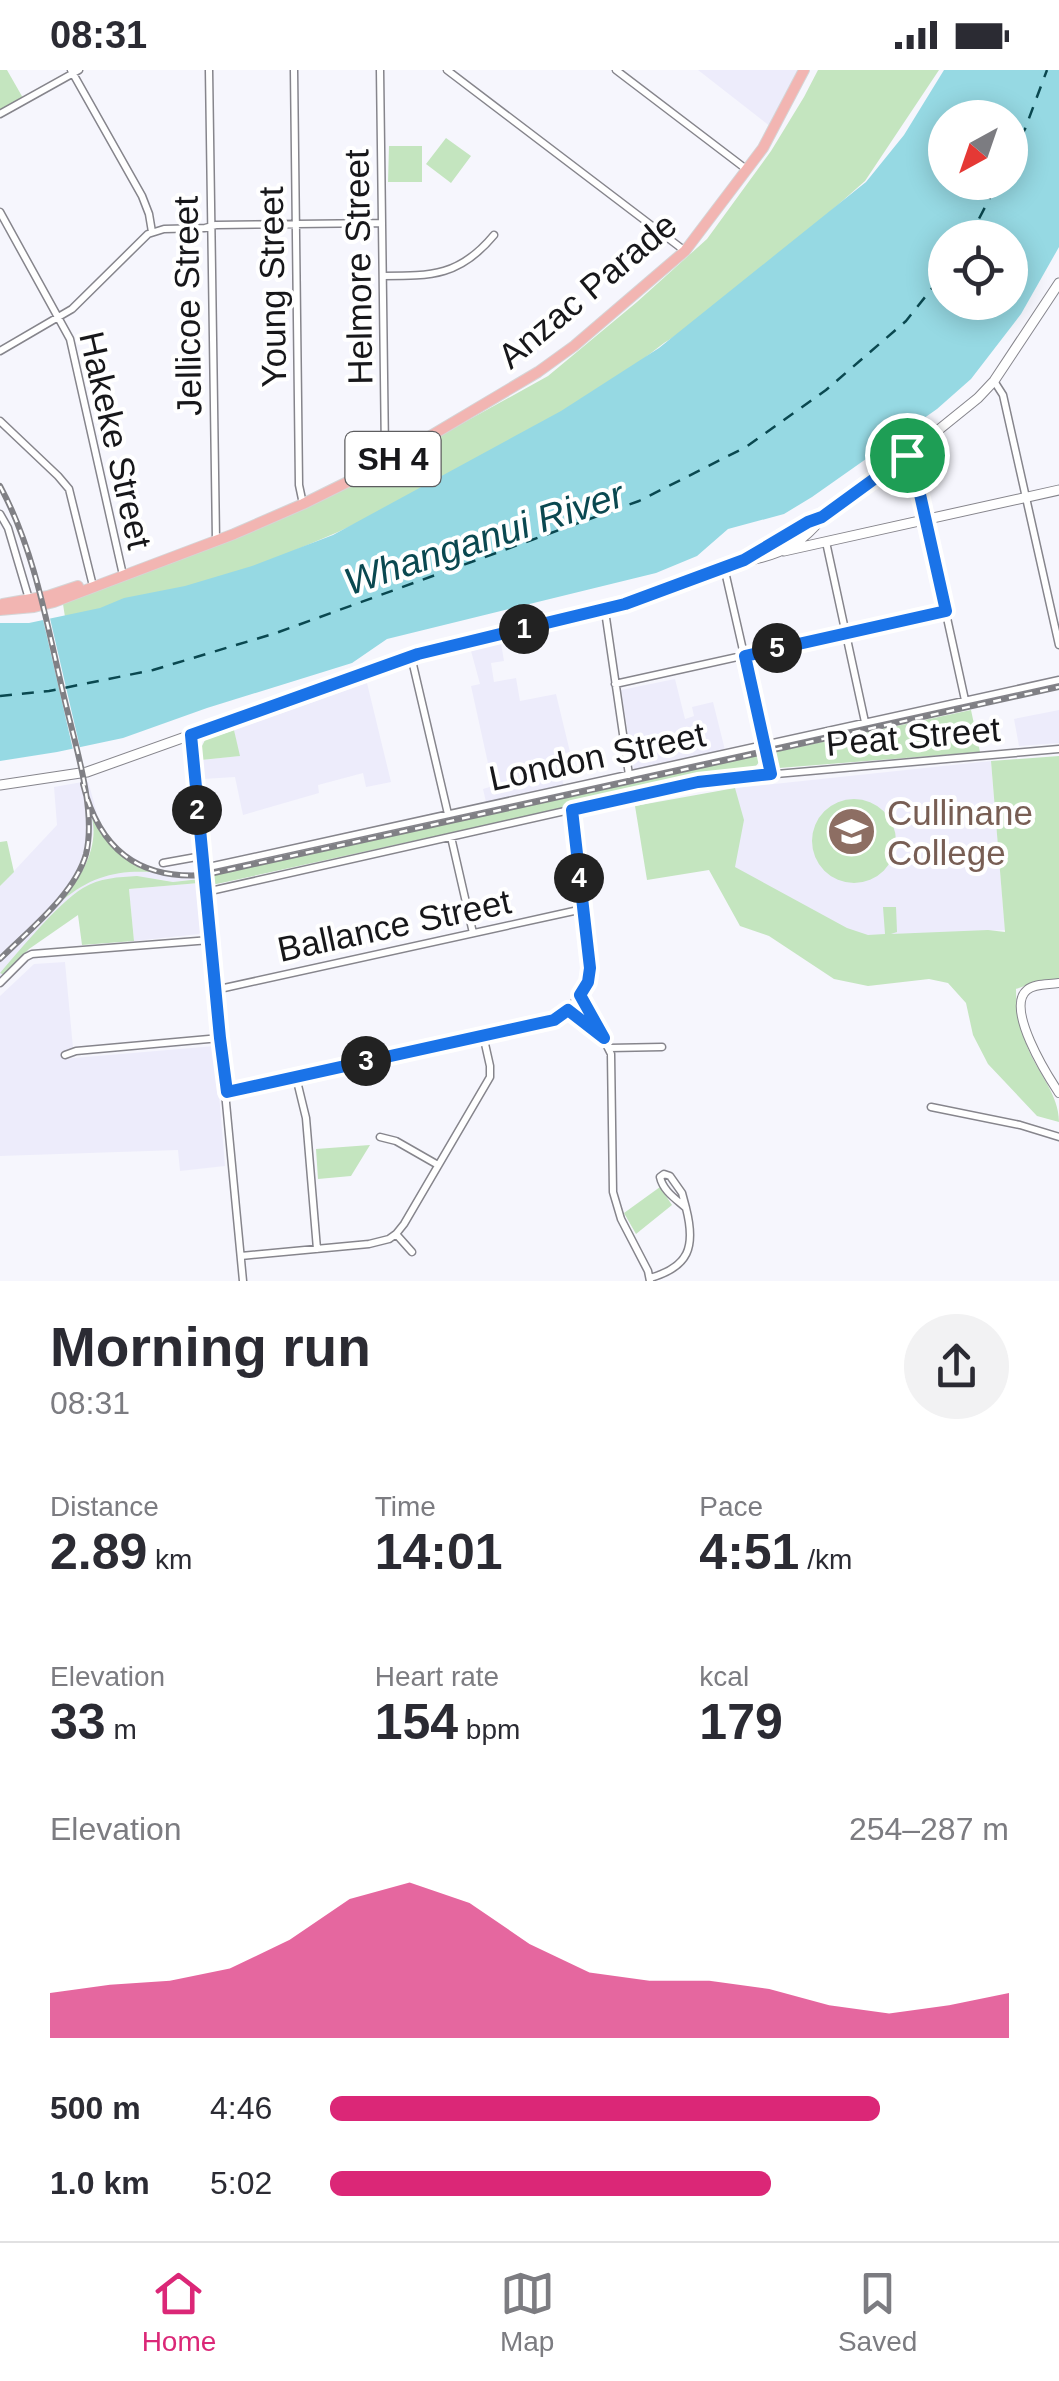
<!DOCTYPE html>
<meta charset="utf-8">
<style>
body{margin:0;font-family:Helvetica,sans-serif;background:#f2f2f3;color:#2b2b33;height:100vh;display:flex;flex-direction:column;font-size:38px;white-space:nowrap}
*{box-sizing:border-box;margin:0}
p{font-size:32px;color:#7c7c81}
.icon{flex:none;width:55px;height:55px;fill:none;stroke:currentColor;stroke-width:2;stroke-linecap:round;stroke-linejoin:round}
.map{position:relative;height:1211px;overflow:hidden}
.sheet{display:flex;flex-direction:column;background:#fff;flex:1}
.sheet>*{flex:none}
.needle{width:65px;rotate:220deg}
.fabs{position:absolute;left:928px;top:30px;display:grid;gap:20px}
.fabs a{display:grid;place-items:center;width:100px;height:100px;border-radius:50%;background:#fff;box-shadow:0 5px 25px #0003;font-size:50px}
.pin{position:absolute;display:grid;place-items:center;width:85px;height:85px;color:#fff;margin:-42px;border:5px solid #fff;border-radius:50%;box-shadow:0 2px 10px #0007}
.km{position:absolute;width:50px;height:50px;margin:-25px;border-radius:50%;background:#222;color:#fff;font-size:28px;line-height:50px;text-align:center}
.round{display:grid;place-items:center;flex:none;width:105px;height:105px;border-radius:52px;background:#f2f2f3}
.overview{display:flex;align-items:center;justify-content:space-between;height:170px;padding:0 50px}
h1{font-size:55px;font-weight:600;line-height:75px}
.metrics{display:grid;grid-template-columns:repeat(3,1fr);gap:15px;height:170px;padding:10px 50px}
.metrics div{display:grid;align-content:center}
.metrics b{font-size:50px;font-weight:600}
.metrics small{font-size:28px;font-weight:400}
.metrics p{font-size:28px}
.chart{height:280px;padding:20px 50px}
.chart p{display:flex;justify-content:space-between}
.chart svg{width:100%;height:180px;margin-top:10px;fill:#db2777;opacity:.7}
ul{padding:0 50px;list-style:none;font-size:32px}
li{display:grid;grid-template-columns:160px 120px 1fr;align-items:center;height:75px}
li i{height:25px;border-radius:12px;background:#db2777}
.status{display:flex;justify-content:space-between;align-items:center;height:70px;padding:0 50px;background:#fff;direction:ltr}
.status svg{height:28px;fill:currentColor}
.tabs{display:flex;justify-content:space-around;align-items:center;height:140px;border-top:2px solid #e1e1e2;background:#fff;font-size:28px;color:#7c7c81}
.tabs a{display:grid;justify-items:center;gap:5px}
.tabs .current{color:#db2777}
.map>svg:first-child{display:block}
.built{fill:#edecfb;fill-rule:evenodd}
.green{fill:#c4e5bf}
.water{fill:#96d9e3;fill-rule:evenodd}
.pier{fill:#f6f6fd}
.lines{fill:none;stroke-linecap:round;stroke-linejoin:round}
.ferry{stroke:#0a4850;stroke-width:2.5;stroke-dasharray:12 10;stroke-linecap:butt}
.minor-casing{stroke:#86858c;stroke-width:9}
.tertiary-casing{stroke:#86858c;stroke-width:10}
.secondary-casing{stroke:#86858c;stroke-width:11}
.primary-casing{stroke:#d5d5d6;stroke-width:12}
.minor{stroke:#fff;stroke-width:6}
.tertiary{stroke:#fff;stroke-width:8}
.secondary{stroke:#fff;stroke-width:9}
.primary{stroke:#f2b5b2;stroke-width:10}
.rail-casing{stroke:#808085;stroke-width:6}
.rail{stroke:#fff;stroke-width:2.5;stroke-dasharray:8;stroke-linecap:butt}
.route-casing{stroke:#fff;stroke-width:20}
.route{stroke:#1a73e8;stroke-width:12}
.labels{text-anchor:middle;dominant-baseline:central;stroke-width:8;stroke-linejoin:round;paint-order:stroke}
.shield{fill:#fff;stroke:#5d5d5f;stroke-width:2.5}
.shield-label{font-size:32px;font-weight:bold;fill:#17171a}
.street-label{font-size:35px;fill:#17171a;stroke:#fff}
.education-label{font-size:35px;fill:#785e54;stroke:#fff;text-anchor:start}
.water-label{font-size:38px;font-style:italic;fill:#0a4850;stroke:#fff}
</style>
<div class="status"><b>08:31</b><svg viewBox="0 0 49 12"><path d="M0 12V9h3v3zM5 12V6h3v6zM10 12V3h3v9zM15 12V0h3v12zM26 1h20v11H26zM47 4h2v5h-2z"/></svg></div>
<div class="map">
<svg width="1059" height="1211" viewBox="0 0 1059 1211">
<rect width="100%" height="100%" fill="#f6f6fd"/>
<path class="built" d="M698,0H801L771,57Z
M501,573L504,591L491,593L494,612L516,608L520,631L556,624L570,682L556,686L564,717L486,732L483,719L493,716L471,616L480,614L471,581Z
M675,609L685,649L694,646L692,637L713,632L725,680L634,701L621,620Z
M367,613L391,712L366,717L363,703L318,715L319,723L243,745L235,707L203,709L201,690L239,686L234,660Z
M1059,640V673L1019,676L1014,649Z
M991,691L1005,860L861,867L727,801L701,725L735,718Z
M88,711L99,751L109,767L123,781L146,795L171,802H200V809L173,812L157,809L69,830L1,903L4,905L0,909V816L57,755L54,717ZM95,755L102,768L122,787L147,800L107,804L89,811L68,825L85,795Z
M199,813L201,861L199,864L134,871L129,819Z
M65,892L73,978L62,985V989L215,976L225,1096L180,1101L178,1080L0,1086V926L34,894Z"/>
<path class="green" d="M0,0H7L23,28L0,40Z
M818,0H939L865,111L723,236L664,273L612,313L432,417L338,462L237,505L146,529L65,547L63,534L214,477L342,420L548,306L637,232L707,169L771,81L804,27Z
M446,68L471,86L451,113L426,94Z
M389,76H422V112H388Z
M971,640L980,682L779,698L774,695L771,683Z
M234,660L240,686L201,690L202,676L205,670Z
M760,681L762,688L756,696L212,815L210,801Z
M1059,686V912C1046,905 1029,915 1016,919C1016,939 1020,958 1027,976C1037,1002 1059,1024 1059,1052L1037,1046L988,994L973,965L966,933L948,913L929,909L868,916L834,909L769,866L740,856L709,800L647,810L635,736L735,718L744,750L735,797L847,858L868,865L885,864L883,837H896L897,862L891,864L988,860L1005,862L991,691Z
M812 771a42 42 0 1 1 84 0a42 42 0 1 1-84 0Z
M92,748C106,774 124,791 151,802C116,800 90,807 63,830C81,807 99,778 92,748Z
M7,771L14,802L0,816V772Z
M137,806L173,812L200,809L199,813L129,819L134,871L82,875L78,845L29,879L4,905L0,903C21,879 57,834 83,818C99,808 119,807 137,806Z
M370,1075L351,1106L318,1109L316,1079Z
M660,1117L672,1135L636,1164L624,1143Z"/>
<path class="water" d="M944,0H1059V177L1021,244L971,309L937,339L812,427L784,444L728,459L697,486L656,503L387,569L352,593L207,638L123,668L57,682L0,691V553H29L100,538L124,528L185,516L252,496L333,465L561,341L659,278L866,112L904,65ZM945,48H1010V112H945ZM945,168H1010V232H945Z"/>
<path class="pier" d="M49,544L81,682L74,684L42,545Z"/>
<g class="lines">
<path class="ferry" d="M1010,88L1025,59L1047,0
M969,168L998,112
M0,626L49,621L153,600L276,563L639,431L746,377L826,320L906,251L945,202"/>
<defs>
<path id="minor" d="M71,0L142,126L149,144L152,162
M209,0L216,470
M294,0L299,415L303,434
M380,0L385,383L387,391
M447,0L685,181
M616,0L746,99
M0,44L79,0
M0,142L70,269L123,505
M383,206C432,206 460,206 494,165
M0,281L72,239L148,164L164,159L205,158L216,155L382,153
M994,311L1003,325L1059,575
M0,351L58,406L69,419L92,512
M907,385L915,402L965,630
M0,444L8,458L29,529
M826,472L865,652
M724,497L771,703
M605,541L629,705
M411,586L448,744
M615,614L946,541
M191,665L243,1211
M451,767L473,863
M163,793L202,786
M204,798L1059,610
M206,822L698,711L1059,679
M0,913L26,887L32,884L210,870
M215,920L583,839
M581,925L611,984L613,1122L621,1149L648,1201L650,1211
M567,941L600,964
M609,978L662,977
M65,985L76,981L220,968
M296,1007L306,1048L317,1179
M227,1022L561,946L581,925L590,905L572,740
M931,1037L1020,1055L1059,1067
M380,1067L396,1071L438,1095
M664,1104L670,1106L682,1123L686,1138C676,1129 663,1121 660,1107Z
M396,1164L412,1182
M241,1186L369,1174L389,1169L396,1164L404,1154L490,1007V996L483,965
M650,1208C689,1197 696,1177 686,1138"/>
<path id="tertiary" d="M1059,913C1050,915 1035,913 1027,920C1005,938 1047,1005 1059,1023"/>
<path id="secondary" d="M784,481L1059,420
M754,489C781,484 803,472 820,450
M0,715L87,702L418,584L625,534L744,490L771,477L808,452L821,447L926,370L978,328L994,311L1059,213"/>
<path id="primary" d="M3,534L48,526L78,516
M0,540L34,537L54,532L234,464L303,434L380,396L538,302L574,276L685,181L763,78L804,0"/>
</defs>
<use href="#minor" class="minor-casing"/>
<use href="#tertiary" class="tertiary-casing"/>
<use href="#secondary" class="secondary-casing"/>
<use href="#primary" class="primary-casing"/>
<use href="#minor" class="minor"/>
<use href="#tertiary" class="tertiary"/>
<use href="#secondary" class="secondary"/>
<use href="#primary" class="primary"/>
<defs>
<path id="rail" d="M0,416C35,481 47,555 64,627C74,671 97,740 86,784C75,824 29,860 0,889
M83,714C99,778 137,810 205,805L1059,617"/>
</defs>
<use href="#rail" class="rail-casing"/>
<use href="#rail" class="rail"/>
</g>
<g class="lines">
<defs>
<path id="route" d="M907,385L915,402L946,541L745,586L771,704L698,712L572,740L590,898L588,912L580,925L604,968L568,940L554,950L227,1022L220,968L191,665L418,584L625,534L744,490L808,452L822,447Z"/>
</defs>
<use href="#route" class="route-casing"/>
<use href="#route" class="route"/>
</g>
<defs>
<symbol id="school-disc" viewBox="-11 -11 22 22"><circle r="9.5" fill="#8d6e63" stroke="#fff"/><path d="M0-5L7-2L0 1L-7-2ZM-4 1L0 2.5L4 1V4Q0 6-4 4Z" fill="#fff"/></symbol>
</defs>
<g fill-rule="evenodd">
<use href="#school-disc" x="824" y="734" width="55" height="55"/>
</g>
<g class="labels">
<rect class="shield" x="345.5" y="362" width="95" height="54" rx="8"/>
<g class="shield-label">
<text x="393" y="389">SH 4</text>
</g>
<g class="street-label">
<text transform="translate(358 197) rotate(-91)">Helmore Street</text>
<text transform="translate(272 217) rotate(-91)">Young Street</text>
<text transform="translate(587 220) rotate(-40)">Anzac Parade</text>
<text transform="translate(187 236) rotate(-91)">Jellicoe Street</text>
<text transform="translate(116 370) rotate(77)">Hakeke Street</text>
<text transform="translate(913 666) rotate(-5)">Peat Street</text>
<text transform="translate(597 686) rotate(-12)">London Street</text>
<text transform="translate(394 855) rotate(-12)">Ballance Street</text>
</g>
<g class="education-label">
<text x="887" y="742">Cullinane<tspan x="887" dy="40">College</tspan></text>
</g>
<g class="water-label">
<text transform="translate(484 468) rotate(-18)">Whanganui River</text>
</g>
</g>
</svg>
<div class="fabs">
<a><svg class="needle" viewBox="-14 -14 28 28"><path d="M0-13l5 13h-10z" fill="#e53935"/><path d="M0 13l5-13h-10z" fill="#7c7c81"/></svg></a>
<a><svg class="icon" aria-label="locate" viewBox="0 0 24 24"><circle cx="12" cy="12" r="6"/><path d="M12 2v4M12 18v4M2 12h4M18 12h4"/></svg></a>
</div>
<div class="pin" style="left:907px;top:385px;background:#1e9e55"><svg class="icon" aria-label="arrive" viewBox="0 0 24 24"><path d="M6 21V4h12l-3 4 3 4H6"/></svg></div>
<b class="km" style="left:524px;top:559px">1</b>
<b class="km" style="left:197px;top:740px">2</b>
<b class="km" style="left:366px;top:991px">3</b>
<b class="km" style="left:579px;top:808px">4</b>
<b class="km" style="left:777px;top:578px">5</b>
</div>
<section class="sheet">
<div class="overview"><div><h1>Morning run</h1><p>08:31</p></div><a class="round"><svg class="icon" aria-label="share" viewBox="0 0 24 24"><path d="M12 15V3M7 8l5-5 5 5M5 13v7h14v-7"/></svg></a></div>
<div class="metrics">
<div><p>Distance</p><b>2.89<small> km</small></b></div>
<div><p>Time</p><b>14:01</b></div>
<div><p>Pace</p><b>4:51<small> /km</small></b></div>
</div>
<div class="metrics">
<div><p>Elevation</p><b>33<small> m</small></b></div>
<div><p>Heart rate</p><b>154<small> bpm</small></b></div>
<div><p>kcal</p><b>179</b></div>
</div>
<div class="chart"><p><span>Elevation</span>254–287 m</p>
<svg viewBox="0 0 160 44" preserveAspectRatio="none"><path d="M0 44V33L10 31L20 30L30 27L40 20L50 10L60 6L70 11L80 21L90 28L100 30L110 30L120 32L130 36L140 38L150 36L160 33V44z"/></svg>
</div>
<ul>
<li><b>500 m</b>4:46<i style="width:81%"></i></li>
<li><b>1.0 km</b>5:02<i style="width:65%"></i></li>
</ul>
</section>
<nav class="tabs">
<a class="current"><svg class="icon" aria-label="home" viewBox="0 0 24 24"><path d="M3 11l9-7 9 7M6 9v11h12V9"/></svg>Home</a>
<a><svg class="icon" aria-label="map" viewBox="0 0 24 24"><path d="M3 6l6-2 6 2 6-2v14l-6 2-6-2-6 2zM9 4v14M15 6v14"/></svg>Map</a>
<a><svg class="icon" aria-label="saved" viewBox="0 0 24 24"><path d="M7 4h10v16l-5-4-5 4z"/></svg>Saved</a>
</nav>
